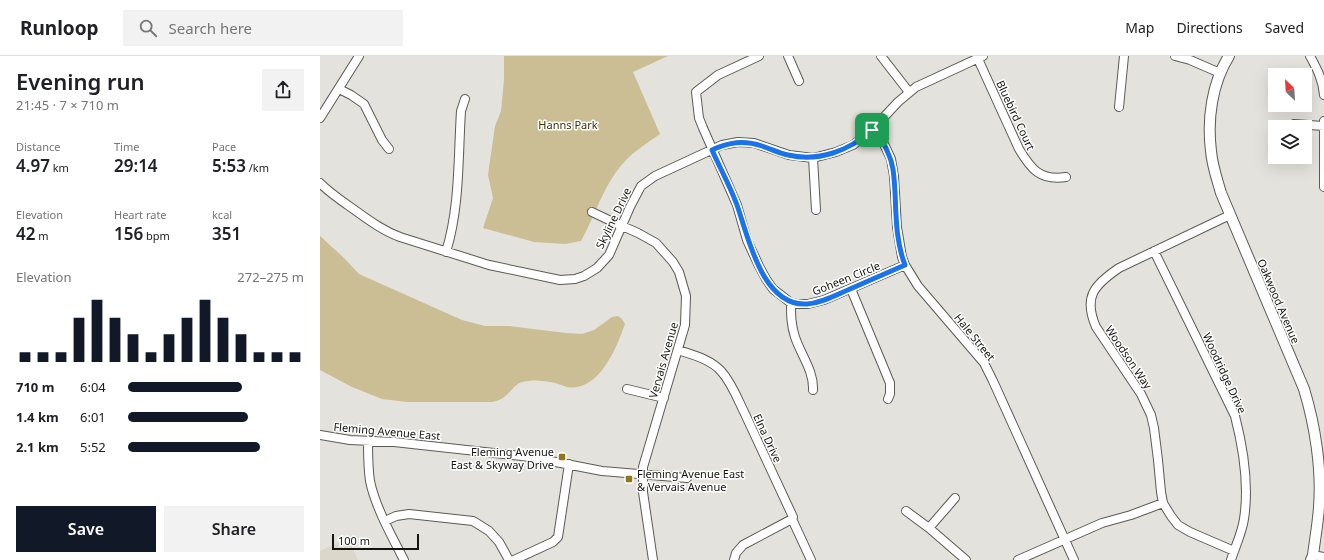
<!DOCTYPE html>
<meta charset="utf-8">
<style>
body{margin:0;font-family:"Noto Sans",sans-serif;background:#f2f2f2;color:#202124;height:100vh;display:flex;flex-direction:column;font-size:15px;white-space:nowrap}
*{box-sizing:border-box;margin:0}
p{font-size:13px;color:#757577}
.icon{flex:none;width:22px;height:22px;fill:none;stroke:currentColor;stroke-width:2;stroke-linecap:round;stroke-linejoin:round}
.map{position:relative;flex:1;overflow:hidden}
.drawer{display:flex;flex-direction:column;background:#fff;width:320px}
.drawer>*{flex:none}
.needle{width:26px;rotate:335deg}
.fabs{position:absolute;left:948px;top:12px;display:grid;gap:8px}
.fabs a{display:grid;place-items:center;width:44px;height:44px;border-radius:0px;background:#fff;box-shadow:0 4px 16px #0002;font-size:20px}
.scale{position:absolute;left:12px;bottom:10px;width:87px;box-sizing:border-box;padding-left:4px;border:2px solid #141411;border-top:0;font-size:11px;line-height:14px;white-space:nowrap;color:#141411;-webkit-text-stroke:3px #fff;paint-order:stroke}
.pin{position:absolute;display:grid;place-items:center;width:34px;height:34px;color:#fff;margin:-17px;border-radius:8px;box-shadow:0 2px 6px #0006}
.round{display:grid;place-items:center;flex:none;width:42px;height:42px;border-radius:0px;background:#f2f2f2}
.head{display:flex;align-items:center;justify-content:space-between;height:68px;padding:0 16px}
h1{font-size:22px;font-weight:600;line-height:30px}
.metrics{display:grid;grid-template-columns:repeat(3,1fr);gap:6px;height:68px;padding:4px 16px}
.metrics div{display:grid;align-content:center}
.metrics b{font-size:17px;font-weight:600}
.metrics small{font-size:11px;font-weight:400}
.metrics p{font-size:11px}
.chart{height:112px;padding:8px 16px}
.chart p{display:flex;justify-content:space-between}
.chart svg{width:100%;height:72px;margin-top:4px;stroke:#111827;stroke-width:6}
.cta{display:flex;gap:8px;margin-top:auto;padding:8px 16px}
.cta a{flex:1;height:46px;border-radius:0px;background:#111827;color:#fff;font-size:16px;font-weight:600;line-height:46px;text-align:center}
.cta a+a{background:#f2f2f2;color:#202124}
ul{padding:0 16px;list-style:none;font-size:13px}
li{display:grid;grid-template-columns:64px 48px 1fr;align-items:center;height:30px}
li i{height:10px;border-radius:5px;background:#111827}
header{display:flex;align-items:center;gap:24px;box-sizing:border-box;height:56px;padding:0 20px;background:#fff;border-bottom:1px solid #e0e0e0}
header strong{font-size:19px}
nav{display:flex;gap:22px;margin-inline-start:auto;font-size:14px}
.search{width:280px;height:36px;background:#f2f2f2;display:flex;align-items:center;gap:10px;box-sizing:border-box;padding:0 14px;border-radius:0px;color:#757577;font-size:15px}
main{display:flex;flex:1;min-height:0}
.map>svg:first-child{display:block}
.built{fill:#dbd7ca}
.green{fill:#ccbe94}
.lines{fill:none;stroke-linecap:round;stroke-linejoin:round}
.minor-casing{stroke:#5b5a55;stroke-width:10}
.major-casing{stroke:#5b5a55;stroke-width:12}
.minor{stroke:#fff;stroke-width:8}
.major{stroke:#fff;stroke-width:10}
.route-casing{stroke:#fff;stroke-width:8}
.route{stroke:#1a73e8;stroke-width:5}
.poi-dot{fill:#90761c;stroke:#fff;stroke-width:1.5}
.labels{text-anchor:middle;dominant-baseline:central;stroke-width:3;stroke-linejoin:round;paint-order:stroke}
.street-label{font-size:11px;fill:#141411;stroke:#fff}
.park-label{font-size:11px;fill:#3b2f08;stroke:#fff}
.poi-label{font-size:11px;fill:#141411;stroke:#fff;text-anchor:end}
</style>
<header>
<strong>Runloop</strong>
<div class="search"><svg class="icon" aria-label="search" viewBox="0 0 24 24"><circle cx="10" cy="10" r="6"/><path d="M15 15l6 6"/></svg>Search here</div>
<nav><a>Map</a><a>Directions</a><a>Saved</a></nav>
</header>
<main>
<section class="drawer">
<div class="head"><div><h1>Evening run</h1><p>21:45 · 7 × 710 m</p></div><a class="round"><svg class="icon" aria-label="share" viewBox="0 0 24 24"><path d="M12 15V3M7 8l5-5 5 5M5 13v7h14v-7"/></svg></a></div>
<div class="metrics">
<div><p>Distance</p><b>4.97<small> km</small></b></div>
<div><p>Time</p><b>29:14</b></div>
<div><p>Pace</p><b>5:53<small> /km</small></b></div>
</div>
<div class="metrics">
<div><p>Elevation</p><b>42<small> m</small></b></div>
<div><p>Heart rate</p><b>156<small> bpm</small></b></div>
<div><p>kcal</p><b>351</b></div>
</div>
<div class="chart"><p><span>Elevation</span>272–275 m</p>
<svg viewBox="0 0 160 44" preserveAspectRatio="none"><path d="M5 44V38M15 44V38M25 44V38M35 44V17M45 44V6M55 44V17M65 44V27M75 44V38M85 44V27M95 44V17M105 44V6M115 44V17M125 44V27M135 44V38M145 44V38M155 44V38"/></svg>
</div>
<ul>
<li><b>710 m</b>6:04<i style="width:65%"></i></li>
<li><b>1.4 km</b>6:01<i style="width:68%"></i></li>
<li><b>2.1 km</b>5:52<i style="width:75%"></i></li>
</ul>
<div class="cta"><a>Save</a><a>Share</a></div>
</section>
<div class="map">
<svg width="1004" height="504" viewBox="0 0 1004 504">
<rect width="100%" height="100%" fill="#e4e2dc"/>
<path class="built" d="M28,482L38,504H0V495Z"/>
<path class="green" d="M184,0H348L313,16L340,78C329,86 316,94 306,104C284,127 276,158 261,185L245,188L214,186L163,172L173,142L168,119L175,70L181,55L184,24Z
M0,180L24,202L39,218L142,264L165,270H189L246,277L262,278L274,274L292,261L298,260L302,263L305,268C296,293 279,336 247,331C243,330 239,328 235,327C227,325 216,324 208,325C194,326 193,335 183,342C180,344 176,345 172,346H87L62,343L32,331L0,314Z"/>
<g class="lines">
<defs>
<path id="minor" d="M439,0L398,19L376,36L379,62L383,72L417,149L427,184L439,210L446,223L453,233L471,247L477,248H488L504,244L585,209
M468,0L479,25
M561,0L589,36
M855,0L870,4L900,17
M990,0C997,13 1003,24 1004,39
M658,3L699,93C711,113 720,125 746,121
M19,33L31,39L44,48L62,84L69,93
M799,51L804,0
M0,62L39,0
M1004,65V131
M974,68L1004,70
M552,74L563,86L571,103L574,120L577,171L582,201L585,209L598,230L664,307L673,325L754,504
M493,102L496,154
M0,127C9,136 19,143 29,150C46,162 61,174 80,181L169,209L240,224L255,223L264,220L277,212L289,199L310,151L321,130L335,120L402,89L418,86L434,87L469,99L493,102L516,96L533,89L550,76L578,46L596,31L663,0
M272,156L293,166L318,177L336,187L353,206L359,216L366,240L365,269L323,411V436L333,504
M910,159L799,212C774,229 763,241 776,271L821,338L831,359L834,372L838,404L841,436L843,447L851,460L858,469L870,476L914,495
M834,195L915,360C923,391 929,431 924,463C922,477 915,491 911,504
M126,196C140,151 138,102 141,55L145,43
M531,233L570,327V338L568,343
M471,247C471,259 471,269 475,281C481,299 494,315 493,334
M358,294C373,299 390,303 401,315C412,327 418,344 425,358C441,392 457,427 473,461L472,463L491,504
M307,333L344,342
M0,379L30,384L74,386L210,401L282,415L367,422
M48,385C48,398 48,412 50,425C55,450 72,481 84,504
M586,455L609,472L646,504
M65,465L76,460L89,458L153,465L169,475L179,486L189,504
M609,472L635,442
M993,499L1004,501
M194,504L233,486L238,481L249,408
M414,504L416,497L423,489L472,463
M698,504L782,467L811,459L843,447"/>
<path id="major" d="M909,0C892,27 887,63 891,95C892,109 897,123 901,137L984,333C995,369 1002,413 999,451C998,467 995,483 993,499L991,504"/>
</defs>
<use href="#minor" class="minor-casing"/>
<use href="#major" class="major-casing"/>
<use href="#minor" class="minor"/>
<use href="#major" class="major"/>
</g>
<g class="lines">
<defs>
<path id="route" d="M552,74C559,81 565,88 568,97C574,109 574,123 575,136C576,160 576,186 585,209C567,217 548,225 530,233C516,239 502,247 487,248C442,251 428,180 417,149C410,130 400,112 392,94C409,86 424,84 442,90C451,93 459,97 468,99C499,106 529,95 552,74Z"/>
</defs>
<use href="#route" class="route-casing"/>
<use href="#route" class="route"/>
</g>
<g class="poi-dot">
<rect x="238" y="397" width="8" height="8" rx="2"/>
<rect x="305" y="419" width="8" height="8" rx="2"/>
</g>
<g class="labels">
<g class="street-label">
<text transform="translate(696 59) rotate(65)">Bluebird Court</text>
<text transform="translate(293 162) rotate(-64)">Skyline Drive</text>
<text transform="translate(526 222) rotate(-22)">Goheen Circle</text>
<text transform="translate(959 245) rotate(67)">Oakwood Avenue</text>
<text transform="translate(655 281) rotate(51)">Hale Street</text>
<text transform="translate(809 301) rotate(56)">Woodson Way</text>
<text transform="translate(343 304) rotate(-74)">Vervais Avenue</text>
<text transform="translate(905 317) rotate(65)">Woodridge Drive</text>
<text transform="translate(67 375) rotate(5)">Fleming Avenue East</text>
<text transform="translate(448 382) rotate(65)">Elna Drive</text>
</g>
<g class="park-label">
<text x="248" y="68">Hanns Park</text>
</g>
<g class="poi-label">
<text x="234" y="395">Fleming Avenue<tspan x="234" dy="13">East &amp; Skyway Drive</tspan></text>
<text x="317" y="417" text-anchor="start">Fleming Avenue East<tspan x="317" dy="13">&amp; Vervais Avenue</tspan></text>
</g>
</g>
</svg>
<div class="fabs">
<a><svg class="needle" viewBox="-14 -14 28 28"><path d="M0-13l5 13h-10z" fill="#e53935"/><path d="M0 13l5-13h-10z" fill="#757577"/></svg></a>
<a><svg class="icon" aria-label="layers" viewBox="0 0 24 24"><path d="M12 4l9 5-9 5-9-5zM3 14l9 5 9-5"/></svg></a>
</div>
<div class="scale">100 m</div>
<div class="pin" style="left:552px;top:74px;background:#1e9e55"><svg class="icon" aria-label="arrive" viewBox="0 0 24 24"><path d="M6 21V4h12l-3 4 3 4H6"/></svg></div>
</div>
</main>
